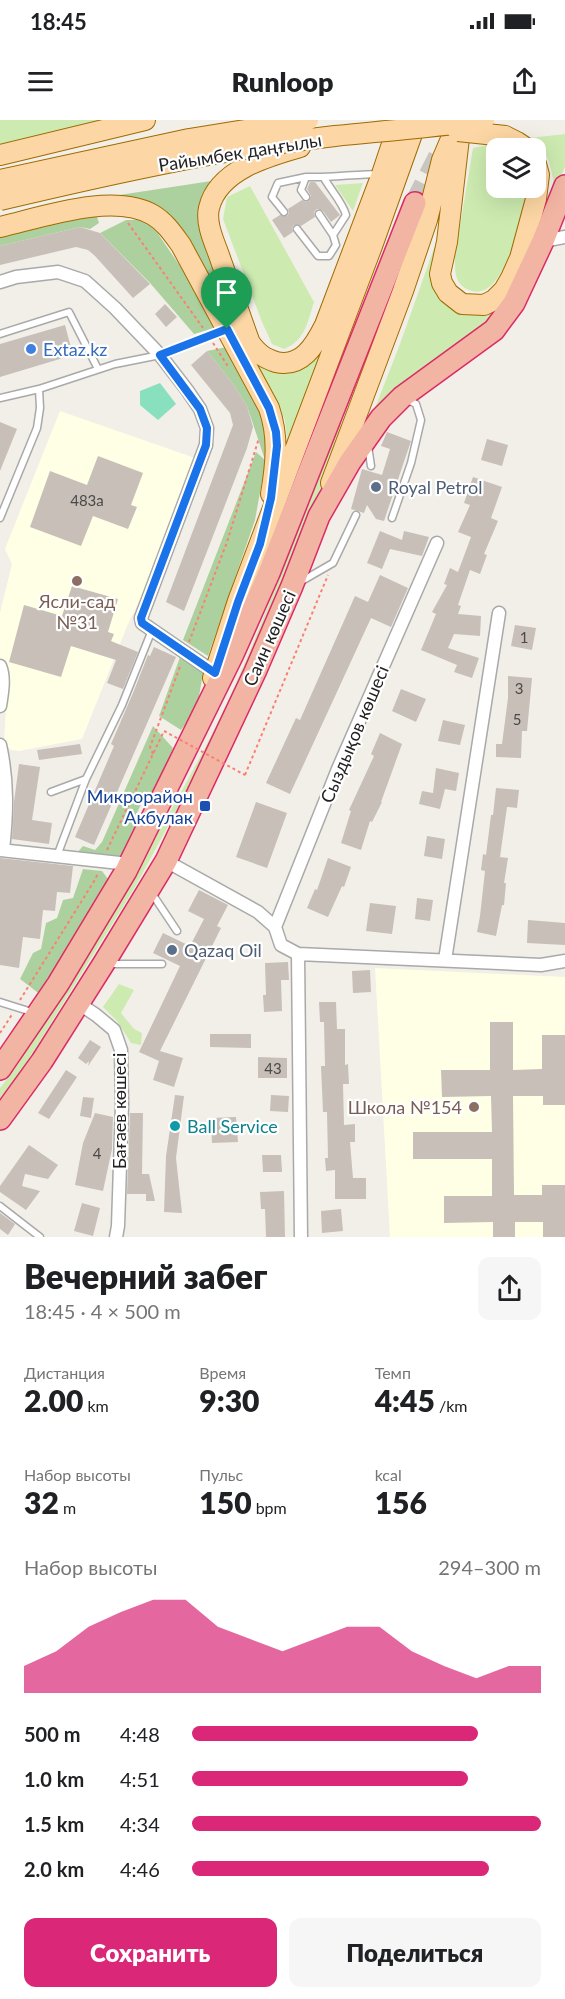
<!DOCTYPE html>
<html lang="ru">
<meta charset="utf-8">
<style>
body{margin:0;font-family:Lato,sans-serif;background:#f6f6f6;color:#202124;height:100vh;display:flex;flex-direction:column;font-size:22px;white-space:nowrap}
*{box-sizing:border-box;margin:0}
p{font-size:20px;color:#757577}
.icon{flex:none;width:33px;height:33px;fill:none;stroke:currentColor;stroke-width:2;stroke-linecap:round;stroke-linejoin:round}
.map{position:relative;height:1117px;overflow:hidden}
.details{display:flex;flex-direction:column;background:#fff;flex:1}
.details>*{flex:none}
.buttons{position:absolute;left:486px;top:18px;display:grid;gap:12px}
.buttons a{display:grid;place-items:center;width:60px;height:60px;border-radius:12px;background:#fff;box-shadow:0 6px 24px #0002;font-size:30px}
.pin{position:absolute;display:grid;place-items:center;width:51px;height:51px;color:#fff;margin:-62px -26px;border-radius:50% 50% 50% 0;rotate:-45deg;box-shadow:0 0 6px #0007}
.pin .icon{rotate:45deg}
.round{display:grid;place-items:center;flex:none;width:63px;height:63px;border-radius:12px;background:#f6f6f6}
.overview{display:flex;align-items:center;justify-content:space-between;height:102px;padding:0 24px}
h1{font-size:33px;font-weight:800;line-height:45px}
.figures{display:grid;grid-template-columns:repeat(3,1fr);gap:9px;height:102px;padding:6px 24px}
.figures div{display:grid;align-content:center}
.figures b{font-size:30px;font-weight:800}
.figures small{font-size:16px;font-weight:400}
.figures p{font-size:16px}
.chart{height:168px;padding:12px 24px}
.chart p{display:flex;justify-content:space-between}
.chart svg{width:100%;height:108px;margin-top:6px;fill:#db2777;opacity:.7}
.primary-button{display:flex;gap:12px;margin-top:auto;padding:12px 24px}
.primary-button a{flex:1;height:69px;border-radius:12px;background:#db2777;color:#fff;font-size:24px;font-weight:800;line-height:69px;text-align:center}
.primary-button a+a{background:#f6f6f6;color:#202124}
ul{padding:0 24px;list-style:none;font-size:20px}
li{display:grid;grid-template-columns:96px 72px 1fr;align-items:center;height:45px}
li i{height:15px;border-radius:8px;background:#db2777}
.status{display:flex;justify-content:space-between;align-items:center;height:42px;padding:0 30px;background:#fff;direction:ltr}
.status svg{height:16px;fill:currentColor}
header{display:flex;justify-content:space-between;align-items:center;height:78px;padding:0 24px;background:#fff;font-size:27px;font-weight:800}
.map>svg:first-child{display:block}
.education{fill:#ffffe5}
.grass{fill:#cdebb0}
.forest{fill:#add19e}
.pitch{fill:#88e0be}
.building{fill:#c7bfb8}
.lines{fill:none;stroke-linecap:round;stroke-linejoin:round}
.trunk-tunnel{stroke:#c8c6c1;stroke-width:21;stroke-dasharray:21 10;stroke-linecap:butt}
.service-casing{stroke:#a9a9a9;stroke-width:9}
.minor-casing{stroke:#a9a9a9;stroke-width:15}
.primary-casing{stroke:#a06b00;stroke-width:22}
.trunk-casing{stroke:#dc2a67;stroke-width:24}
.path{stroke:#fa8072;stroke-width:2;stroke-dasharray:3 3;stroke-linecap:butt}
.service{stroke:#fff;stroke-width:6}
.minor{stroke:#fff;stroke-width:12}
.primary{stroke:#fcd6a4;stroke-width:20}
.trunk{stroke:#f2b4a3;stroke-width:21}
.primary-bridge-casing{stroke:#a06b00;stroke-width:22;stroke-linecap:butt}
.path-bridge{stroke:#fa8072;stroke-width:2;stroke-dasharray:3 3;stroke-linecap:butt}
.primary-bridge{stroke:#fcd6a4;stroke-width:20}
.route-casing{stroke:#fff;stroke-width:12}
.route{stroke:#1a73e8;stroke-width:8}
.shop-dot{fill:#3f7fe0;stroke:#fff;stroke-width:2}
.service-dot{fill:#5c6f8a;stroke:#fff;stroke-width:2}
.education-dot{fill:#8d6e63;stroke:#fff;stroke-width:2}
.transit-dot{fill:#1a4fb4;stroke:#fff;stroke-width:2}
.culture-dot{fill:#0f9aa8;stroke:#fff;stroke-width:2}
.labels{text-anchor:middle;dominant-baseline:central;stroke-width:4.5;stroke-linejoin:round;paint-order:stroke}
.number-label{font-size:15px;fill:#4b4948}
.street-label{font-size:18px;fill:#222;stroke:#fff}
.shop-label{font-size:18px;fill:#366cbe;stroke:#fff;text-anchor:start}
.service-label{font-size:18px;fill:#4e5e75;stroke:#fff;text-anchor:start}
.education-label{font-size:18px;fill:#785e54;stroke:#fff}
.transit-label{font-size:18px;fill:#164399;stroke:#fff;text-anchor:end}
.culture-label{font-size:18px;fill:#0d838f;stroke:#fff;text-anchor:start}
</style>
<div class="status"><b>18:45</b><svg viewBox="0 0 49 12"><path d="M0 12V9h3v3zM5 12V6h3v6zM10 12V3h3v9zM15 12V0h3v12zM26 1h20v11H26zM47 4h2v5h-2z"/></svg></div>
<header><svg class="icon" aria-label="menu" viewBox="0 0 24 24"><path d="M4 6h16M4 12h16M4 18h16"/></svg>Runloop<svg class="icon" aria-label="share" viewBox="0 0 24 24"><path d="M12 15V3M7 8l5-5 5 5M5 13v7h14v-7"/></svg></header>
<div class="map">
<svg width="565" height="1117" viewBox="0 0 565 1117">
<rect width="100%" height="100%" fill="#f2efe9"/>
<path class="education" d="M60,291L195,338L141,478L128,504L82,619L19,631L11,630L4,623L8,550L0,539V493L12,444L5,429Z
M375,848L565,857V1117H390Z"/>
<path class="grass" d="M0,0H115L0,29Z
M565,14V47L555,70C551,47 550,32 529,18Z
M492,24L509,28H496V68H528L527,78C520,100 503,188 467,169C454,163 455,149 455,136L473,28Z
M363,63L353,91L335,65Z
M250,66L314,182C308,201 305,221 284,229L272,224L262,202L223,99L227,77Z
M444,100L438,175C462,200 471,196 501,186L482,207L368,306L400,224Z
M328,217L288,327L285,301L279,285L252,235L299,250L316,237Z
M336,302L345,307L265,508L220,610L134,769L22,950L0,978V968L17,946C84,835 155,726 214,610C262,513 298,404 336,302Z
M119,864L134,870L121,893L134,909L142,913L141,925L131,923L117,901L103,887Z"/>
<path class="forest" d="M218,60L203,78L252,235L193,130L106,77Z
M95,91L99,103L90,109L80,107L0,126V113Z
M126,100H139L152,105L221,206L194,214L150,163L100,113Z
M227,227L266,299L269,323L255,400L208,536L183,520L256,332L265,340L247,286L233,264L207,231Z
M180,537L203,553L197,588L181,610L159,596Z
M153,606L173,628L153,677L146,674L133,701L138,707L122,735L118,740L76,734L83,726L95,730L102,722Z
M83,749L102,751L111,763L41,875L20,859L33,833L41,829L46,803L57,798L63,780L73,778Z"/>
<path class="pitch" d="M160,263L176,284L158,300L140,285V271Z"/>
<path class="building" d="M310,62H315L340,95L331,102L323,91L317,89L314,92L315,97L301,106L294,105L292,108L293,112L284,118L272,100L280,95L287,96L289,93L288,89L302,80L306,82L309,81L311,76L307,69Z
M80,107L100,113L150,164L133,178L95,136L88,130L76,127L0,145V126Z
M165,184L177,197L166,207L155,194Z
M65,205L73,235L0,257V224Z
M207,231L233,264L247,286L253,307L247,328L184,491L166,482L233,305L230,293L191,245Z
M0,302L17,309L0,351Z
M387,312L411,321L384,401L376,399L367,385L364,393L351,389L362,349L382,355L390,329L381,326Z
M487,319L508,325L502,346L481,340Z
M98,336L143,353L131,385L137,387L128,409L93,396L81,426L30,407L50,351L87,365Z
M473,357L502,367L491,398L498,401L484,434L487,435L480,454L470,450L458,485L461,486L458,494L481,496L480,516L454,514L448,528L479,538L472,558L454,552L457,545L421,530L436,494L432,492L447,465L444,464L450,448L458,452L471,417L458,412L470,385L464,383Z
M380,411L402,420L404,411L429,417L422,436L390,429L382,449L367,443Z
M380,455L408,468L391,507L371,498L290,674L266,663L296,598L300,600L355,476L368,482Z
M72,466L118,479L108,512L114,514L111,521L138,532L123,569L107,563L116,540L71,526L61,557L9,542L24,485L62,496Z
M515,505L536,508L532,530L511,526Z
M154,527L176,537L94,725L75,717L114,626L111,624L133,573L148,535L150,536Z
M508,556L532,558L527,611H522L521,638L496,637V624H502L508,578Z
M401,569L426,579L416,602L392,591Z
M443,600L465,605L460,625L438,621Z
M380,613L402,624L381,682H382L372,702L370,701L361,730L341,723L351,691L349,690L374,636L371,634Z
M80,624L82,634L39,640L37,630Z
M19,644L40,647L32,700L52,703L49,724L12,719L14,682Z
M436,648L459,653L456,671L445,669L440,689L419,684L422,671L433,673Z
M496,668L519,670L517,688L507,687L500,737L508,738L504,763H506L504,785H502L496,816L477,812L480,796L485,751L481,750L483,734L486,735L491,695H493Z
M256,682L287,693L267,748L236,737Z
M427,716L445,719L442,739L424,736Z
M0,738L73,746L70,773L57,772L55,791L43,790L40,819L23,817L19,848L0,845Z
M328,738L351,747L344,767L342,766L328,797L307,788L315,769L317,770Z
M199,770L228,785L217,806L221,808L160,931L183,938L174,967L153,960L159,941L139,932L180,846L153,833L163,813L190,826L204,799L188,791Z
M417,778L433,780L430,801L415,799Z
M370,783L396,786L392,814L366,811Z
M528,800L565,803V825L527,823Z
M288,842L289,860H281L282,891L264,892L263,875H266L265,843Z
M370,850L371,872L353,873L352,851Z
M319,882H336L337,909H345V945L348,944L349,964H343L344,1005L355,1004V1022H350L353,1058H366V1079H335V1050L326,1051L325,1038H328L327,992H323L321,946H325L324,902H320Z
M490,902H513V950L542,949V915H565V985H543V976H513L514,1075H542V1065H565V1117H543V1102H515V1117H493V1102L444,1103V1076H492V1039H413V1012H492L491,976L442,977L441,950H490Z
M210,914H251V928L210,927Z
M90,920L101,927L88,946L89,941L86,944L78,938Z
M258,937L287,938V958H258Z
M66,950L77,957L49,999L38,993Z
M175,975L184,976L176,1038L182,1093L164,1092L166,1036Z
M271,975L289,976L288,992L270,991Z
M83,977L94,978L91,998L80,996Z
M95,993L113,997L112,1029L103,1071L75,1065L83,1023Z
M130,993H143L142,1054H149L155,1081H146V1074H127Z
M236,997L238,1022L212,1023L211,998Z
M29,1025L58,1045L48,1059L25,1054L22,1066L40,1071L26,1090L0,1072V1066Z
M262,1035H281L282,1052H263Z
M284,1071L285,1117H266L265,1089H261L260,1072Z
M82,1083L100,1088L93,1116L74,1111Z
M341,1089L343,1111L322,1113L321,1091Z
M0,1093L15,1104L8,1115L0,1109Z"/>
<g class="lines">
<path class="trunk-tunnel" d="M415,83L443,28"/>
<defs>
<path id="service" d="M306,57C331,58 355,54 380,54
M324,58C330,69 343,83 346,95L333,115
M284,92L272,77L278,63L306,57L301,70L306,77
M297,109L318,136H329L336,125L333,115L319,94
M0,214L69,192L98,249
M0,278L39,269L115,244L160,235L223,210
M368,326L371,346
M0,398L37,308L40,288L39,269
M392,398L411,343L421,300L416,284L408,280
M300,462L333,443L356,395
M51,672L86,659
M57,736L86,659L122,585L152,510
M151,772L177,811
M108,844H162
M0,882L35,893
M0,1086L40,1117"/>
<path id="minor" d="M543,121L565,117
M0,162L16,157L58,152L85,161L115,188L160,235L187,270L200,289L207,308L206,325L141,498L142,503L215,553
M0,546C5,558 2,573 0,586
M0,625C8,661 7,694 3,730
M0,730L129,744
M166,741L258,792L275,807L281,825L298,834L541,845L565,841
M275,807L338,649L437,423
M298,834L301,1117
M445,840L499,493
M78,883L96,895L114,910L121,930L122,985L118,1106L116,1117"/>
<path id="primary" d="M505,16L517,22L526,28
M459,18L447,122L440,154L442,163L448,173L462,184L484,185L494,180L504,170L511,158L520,138L536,79L539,55L536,44
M300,27C268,36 218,50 209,88C205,105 216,125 221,141C231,168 240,196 250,223C258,234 264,238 276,242C302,248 315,225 325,205L382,54L400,0
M0,35L145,0
M0,107C43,97 113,72 153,95C165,102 173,114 181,125L269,288C279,317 276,344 271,374
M331,363L403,171L427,100L442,40L459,0
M213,558L238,481L372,126L417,0"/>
<path id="trunk" d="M0,949L58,864L126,751L233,534L269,453L415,83
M0,999L42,941L104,843L166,741L255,552L292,466L319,396L350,342L381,298L402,277L494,210L514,183L543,121L565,66"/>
</defs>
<use href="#service" class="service-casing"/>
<use href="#minor" class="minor-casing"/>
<use href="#primary" class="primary-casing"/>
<use href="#trunk" class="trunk-casing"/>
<path class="path" d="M128,103L203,208
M213,223L229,248
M189,522L227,422L259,318
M153,634L150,627L181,544
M245,655L328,455
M107,730L164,611
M20,880L96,758L98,752
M0,913L13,893"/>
<use href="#service" class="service"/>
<use href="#minor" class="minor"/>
<use href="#primary" class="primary"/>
<use href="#trunk" class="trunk"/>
<defs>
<path id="primary-bridge" d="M458,11L505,16
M0,60L189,19L308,0
M0,80C110,54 222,29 335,16C384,11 434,7 484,0"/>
</defs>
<use href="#primary-bridge" class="primary-bridge-casing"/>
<path class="path-bridge" d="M164,611L245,655"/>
<use href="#primary-bridge" class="primary-bridge"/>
</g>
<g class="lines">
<defs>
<path id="route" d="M227,209L269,288L276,312L277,326L271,378L260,424L238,482L215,553L142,503L141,498L206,325L207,308L200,289L160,235Z"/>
</defs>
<use href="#route" class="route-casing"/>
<use href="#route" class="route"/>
</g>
<circle class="shop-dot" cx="31" cy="229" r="6"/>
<g class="service-dot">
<circle cx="376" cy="367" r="6"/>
<circle cx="172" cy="830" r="6"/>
</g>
<g class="education-dot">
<circle cx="77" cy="461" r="6"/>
<circle cx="474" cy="987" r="6"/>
</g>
<rect class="transit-dot" x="199" y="680" width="12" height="12" rx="3"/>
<circle class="culture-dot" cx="175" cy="1006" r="6"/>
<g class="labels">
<g class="number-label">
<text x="87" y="380">483а</text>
<text x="524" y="517">1</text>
<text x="519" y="568">3</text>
<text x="517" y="599">5</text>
<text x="273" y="948">43</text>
<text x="97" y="1033">4</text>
</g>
<g class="street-label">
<text transform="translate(240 32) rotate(-9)">Райымбек даңғылы</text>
<text transform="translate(269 518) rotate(-66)">Саин көшесі</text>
<text transform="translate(354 614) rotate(-67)">Сыздықов көшесі</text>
<text transform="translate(119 991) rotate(-90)">Бағаев көшесі</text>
</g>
<g class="shop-label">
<text x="43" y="229">Extaz.kz</text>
</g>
<g class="service-label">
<text x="388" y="367">Royal Petrol</text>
<text x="184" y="830">Qazaq Oil</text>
</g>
<g class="education-label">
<text x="77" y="481">Ясли-сад<tspan x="77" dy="21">№31</tspan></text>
<text x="462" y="987" text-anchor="end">Школа №154</text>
</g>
<g class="transit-label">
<text x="193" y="676">Микрорайон<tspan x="193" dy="21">Акбулак</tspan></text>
</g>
<g class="culture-label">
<text x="187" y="1006">Ball Service</text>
</g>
</g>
</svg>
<div class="buttons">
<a><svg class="icon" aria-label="layers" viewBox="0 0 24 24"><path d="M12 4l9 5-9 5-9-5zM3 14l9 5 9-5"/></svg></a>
</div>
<div class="pin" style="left:227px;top:209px;background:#1e9e55"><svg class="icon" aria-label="arrive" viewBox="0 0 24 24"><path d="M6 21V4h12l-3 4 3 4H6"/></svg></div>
</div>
<section class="details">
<div class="overview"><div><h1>Вечерний забег</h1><p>18:45 · 4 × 500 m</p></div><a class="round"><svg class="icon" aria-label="share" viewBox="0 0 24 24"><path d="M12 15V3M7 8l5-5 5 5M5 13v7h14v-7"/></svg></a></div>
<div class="figures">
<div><p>Дистанция</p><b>2.00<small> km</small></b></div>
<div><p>Время</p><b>9:30</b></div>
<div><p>Темп</p><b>4:45<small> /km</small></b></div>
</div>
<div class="figures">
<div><p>Набор высоты</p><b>32<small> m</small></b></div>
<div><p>Пульс</p><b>150<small> bpm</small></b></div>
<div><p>kcal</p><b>156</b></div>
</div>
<div class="chart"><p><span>Набор высоты</span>294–300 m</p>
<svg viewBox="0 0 160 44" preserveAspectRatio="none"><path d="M0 44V33L10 27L20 17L30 11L40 6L50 6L60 17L70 22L80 27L90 22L100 17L110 17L120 27L130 33L140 38L150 33L160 33V44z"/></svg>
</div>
<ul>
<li><b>500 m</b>4:48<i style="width:82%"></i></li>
<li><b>1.0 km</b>4:51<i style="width:79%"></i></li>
<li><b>1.5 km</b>4:34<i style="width:100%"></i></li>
<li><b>2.0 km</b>4:46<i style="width:85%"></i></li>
</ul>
<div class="primary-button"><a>Сохранить</a><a>Поделиться</a></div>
</section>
